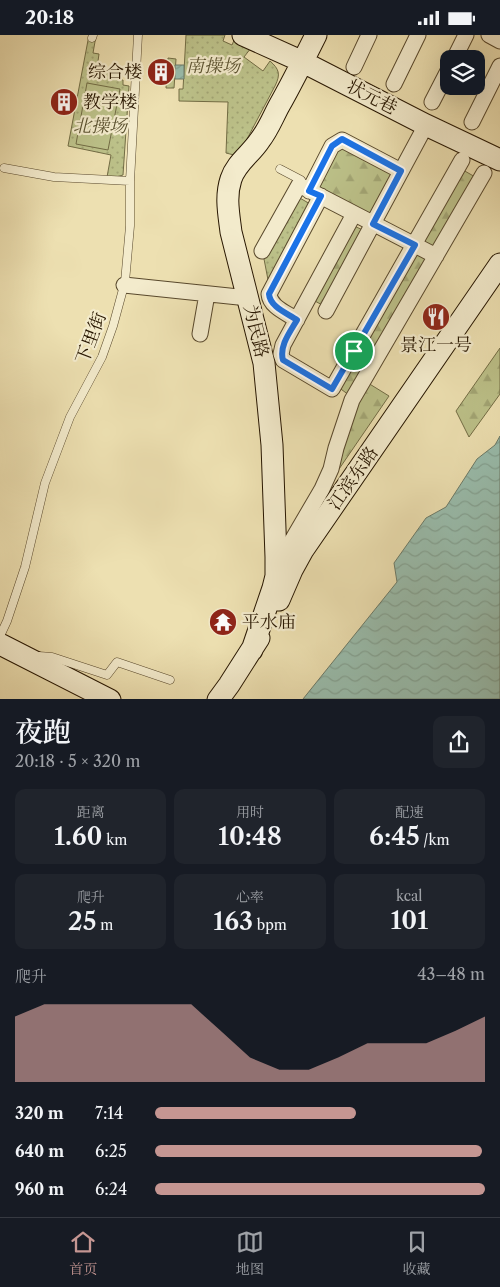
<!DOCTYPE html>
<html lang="zh">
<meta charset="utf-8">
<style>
body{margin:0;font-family:"Libre Caslon Text","Noto Serif SC",serif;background:#20242c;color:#f1f3f6;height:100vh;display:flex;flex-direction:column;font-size:19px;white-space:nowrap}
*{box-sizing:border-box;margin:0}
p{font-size:16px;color:#9ea1a6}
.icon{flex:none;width:28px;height:28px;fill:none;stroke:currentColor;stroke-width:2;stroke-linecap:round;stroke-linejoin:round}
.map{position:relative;height:664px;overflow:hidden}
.panel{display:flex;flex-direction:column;background:#171b24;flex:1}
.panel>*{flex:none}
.fabs{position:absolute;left:440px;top:15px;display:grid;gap:10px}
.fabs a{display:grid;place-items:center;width:45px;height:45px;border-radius:10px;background:#171b24;box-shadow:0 5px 20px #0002;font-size:25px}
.pin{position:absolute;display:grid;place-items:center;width:42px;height:42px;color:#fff;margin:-21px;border:2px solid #fff;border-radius:50%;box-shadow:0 1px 5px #0007}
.round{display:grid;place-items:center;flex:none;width:52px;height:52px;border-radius:10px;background:#20242c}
.summary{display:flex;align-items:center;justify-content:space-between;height:85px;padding:0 15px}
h1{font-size:28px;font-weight:600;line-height:38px}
.figures{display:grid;grid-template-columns:repeat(3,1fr);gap:8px;height:85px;padding:5px 15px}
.figures div{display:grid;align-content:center;border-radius:10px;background:#20242c;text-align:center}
.figures b{font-size:25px;font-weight:600}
.figures small{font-size:14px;font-weight:400}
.figures p{font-size:14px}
.chart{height:140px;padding:10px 15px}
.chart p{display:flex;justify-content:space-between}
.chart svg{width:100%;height:90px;margin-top:5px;fill:#c59692;opacity:.7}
ul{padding:0 15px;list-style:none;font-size:16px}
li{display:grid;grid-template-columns:80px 60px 1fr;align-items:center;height:38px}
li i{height:12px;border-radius:6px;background:#c59692}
.status{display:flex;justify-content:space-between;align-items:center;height:35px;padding:0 25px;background:#171b24;direction:ltr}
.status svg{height:14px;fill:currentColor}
.tab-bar{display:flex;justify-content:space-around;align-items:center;height:70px;border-top:1px solid #363941;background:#171b24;font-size:14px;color:#9ea1a6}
.tab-bar a{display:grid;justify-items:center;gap:2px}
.tab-bar .on{color:#c59692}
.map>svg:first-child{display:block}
.grass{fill:url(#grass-dots);stroke:#726c44}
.forest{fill:url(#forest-firs);stroke:#726c44}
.garden{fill:#bcc189;stroke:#726c44}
.water{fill:url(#water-waves);stroke:#6b7a68}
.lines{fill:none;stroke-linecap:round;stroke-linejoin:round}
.lane-casing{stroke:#58482c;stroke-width:9}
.street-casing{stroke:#58482c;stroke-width:17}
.secondary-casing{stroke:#271600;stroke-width:23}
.lane{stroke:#f3ebcc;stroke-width:8}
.street{stroke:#f3ebcc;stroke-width:15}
.secondary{stroke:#f3ebcc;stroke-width:21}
.route-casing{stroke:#fff;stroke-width:10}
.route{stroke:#1a73e8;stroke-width:6}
.labels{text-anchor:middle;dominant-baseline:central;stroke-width:4.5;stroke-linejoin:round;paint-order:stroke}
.park-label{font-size:18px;font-style:italic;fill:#5b5230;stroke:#f3ebcc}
.poi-label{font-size:18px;fill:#271600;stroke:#f3ebcc;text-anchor:start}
.street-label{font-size:18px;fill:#271600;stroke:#f3ebcc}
</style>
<div class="status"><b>20:18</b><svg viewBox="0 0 49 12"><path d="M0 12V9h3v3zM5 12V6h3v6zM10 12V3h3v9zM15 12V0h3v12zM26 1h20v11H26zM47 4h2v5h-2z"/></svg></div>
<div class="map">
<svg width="500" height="665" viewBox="0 0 500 665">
<defs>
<pattern id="grass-dots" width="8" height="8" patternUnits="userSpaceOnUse" patternTransform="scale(1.25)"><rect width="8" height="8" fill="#bcc189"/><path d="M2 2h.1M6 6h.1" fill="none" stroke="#a2a574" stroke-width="1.8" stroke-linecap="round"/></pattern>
<pattern id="forest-firs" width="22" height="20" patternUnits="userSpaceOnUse" patternTransform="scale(1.25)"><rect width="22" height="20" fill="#bcc189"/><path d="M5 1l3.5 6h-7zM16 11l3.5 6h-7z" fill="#a2a574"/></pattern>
<pattern id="water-waves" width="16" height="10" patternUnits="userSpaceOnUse" patternTransform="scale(1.25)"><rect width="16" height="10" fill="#99bdad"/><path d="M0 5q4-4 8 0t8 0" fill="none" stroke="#84a293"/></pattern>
</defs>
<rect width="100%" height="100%" fill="#ede0b1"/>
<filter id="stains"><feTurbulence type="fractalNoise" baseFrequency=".004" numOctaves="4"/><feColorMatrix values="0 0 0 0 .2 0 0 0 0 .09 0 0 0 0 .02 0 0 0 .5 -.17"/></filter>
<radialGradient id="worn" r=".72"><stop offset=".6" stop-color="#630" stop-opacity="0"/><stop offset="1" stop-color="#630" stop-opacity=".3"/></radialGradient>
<path class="grass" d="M89,0L96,1L93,18L99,19L97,33L118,36L117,44L123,45V50L129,51L123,140L116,142H107L111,120L68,111Z
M186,0H225L223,6L232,10L235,3L251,13L244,22L263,36L270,26C279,34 281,39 275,51L238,121L226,118L228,67L179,66V54H183Z
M168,23L176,24L174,53H166Z
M298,162L312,170L269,250L264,224Z"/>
<path class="forest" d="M341,109L395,138L370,183L317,153Z
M463,135L477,143L436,213L422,205Z
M352,190L365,196L326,272L313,265Z
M415,218L428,226L373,320L360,312Z
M500,313V359L469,402L456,376Z
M356,323L368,330L349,360L338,352Z
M368,348L389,361L337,437L357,368Z"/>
<path class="garden" d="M87,48L120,54L108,115L76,109Z"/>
<path class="water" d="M175,30H184V44H175Z
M500,401V664H303L397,547L394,528L426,483L446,472L477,424L495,410Z"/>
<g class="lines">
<defs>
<path id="lane" d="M92,3L93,0
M4,133L54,142L130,146
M280,134L301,145L299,150
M0,601L7,586L25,532L45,448L70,382L102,322L113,291L125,247L130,191V146L138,0
M39,621L52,622L107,640L117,627L170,645"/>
<path id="street" d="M489,0L500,6
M454,24L466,0
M354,32L369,0
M394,49L418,0
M432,67L449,34
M472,87L500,31
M309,156L332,111L342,105L401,136
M354,179L283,310L281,319L283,325L332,354L462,125
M262,216L299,150L436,221
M124,250L248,263
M326,276L426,90
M297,285C287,278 270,272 269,259L321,161
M200,299L207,259
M277,531L322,454L331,434L336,413L352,365L484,138"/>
<path id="secondary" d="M243,0L303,27L426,90L500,125
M279,565L292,535L303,515L500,229
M0,609L110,665
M252,615L273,553L276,541V522L272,410L264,328L231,197C229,180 225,162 231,144C236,128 251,119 260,105C268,95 273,82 279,71C292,48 304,24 316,0
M218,665L229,650L259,603"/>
</defs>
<use href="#lane" class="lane-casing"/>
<use href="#street" class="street-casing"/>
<use href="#secondary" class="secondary-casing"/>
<use href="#lane" class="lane"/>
<use href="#street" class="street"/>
<use href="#secondary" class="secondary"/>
</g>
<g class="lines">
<defs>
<path id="route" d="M342,104L401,136L373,189L415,210L332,354L283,325C279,311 290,297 297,285C287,278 270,272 269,259L321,161L309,156L332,111Z"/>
</defs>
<use href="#route" class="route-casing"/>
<use href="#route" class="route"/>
</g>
<defs>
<symbol id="building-disc" viewBox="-11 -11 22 22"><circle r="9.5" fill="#8f2418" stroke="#f3ebcc"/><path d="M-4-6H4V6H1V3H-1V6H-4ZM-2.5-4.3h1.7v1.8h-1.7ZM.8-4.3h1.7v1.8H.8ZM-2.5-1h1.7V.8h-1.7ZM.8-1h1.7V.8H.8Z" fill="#fff"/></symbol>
<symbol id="restaurant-disc" viewBox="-11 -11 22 22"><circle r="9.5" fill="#8f2418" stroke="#f3ebcc"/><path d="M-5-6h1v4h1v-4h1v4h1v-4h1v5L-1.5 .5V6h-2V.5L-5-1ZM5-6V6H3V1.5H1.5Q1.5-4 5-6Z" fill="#fff"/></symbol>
<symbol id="temple-disc" viewBox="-11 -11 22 22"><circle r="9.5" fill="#8f2418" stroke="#f3ebcc"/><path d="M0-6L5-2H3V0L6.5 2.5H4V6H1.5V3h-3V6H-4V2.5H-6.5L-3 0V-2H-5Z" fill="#fff"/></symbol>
</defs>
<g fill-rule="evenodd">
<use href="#building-disc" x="145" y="21" width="32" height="32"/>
<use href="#building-disc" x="48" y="51" width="32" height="32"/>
<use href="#restaurant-disc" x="420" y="266" width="32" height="32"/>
<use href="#temple-disc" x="207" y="571" width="32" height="32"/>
</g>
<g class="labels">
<g class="park-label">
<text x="213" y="31">南操场</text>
<text x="100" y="91">北操场</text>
</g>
<g class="poi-label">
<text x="142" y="37" text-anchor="end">综合楼</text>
<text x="83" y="67">教学楼</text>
<text x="436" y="310" text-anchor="middle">景江一号</text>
<text x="242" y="587">平水庙</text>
</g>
<g class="street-label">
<text transform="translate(372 62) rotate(27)">状元巷</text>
<text transform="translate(256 296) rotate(76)">为民路</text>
<text transform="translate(91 303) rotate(-69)">下里街</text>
<text transform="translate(353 443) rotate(-55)">江滨东路</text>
</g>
</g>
<rect width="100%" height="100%" filter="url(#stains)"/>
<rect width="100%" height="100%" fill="url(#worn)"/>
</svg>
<div class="fabs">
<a><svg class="icon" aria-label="layers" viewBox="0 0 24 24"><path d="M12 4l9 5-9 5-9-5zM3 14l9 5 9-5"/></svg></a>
</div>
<div class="pin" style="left:354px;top:316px;background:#1e9e55"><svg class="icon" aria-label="arrive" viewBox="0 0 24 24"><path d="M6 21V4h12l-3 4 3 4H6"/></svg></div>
</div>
<section class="panel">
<div class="summary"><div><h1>夜跑</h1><p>20:18 · 5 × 320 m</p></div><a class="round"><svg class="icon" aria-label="share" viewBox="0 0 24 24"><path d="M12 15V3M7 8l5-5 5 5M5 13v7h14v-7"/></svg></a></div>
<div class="figures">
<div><p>距离</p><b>1.60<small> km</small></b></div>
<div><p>用时</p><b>10:48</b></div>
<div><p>配速</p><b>6:45<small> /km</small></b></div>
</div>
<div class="figures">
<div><p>爬升</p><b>25<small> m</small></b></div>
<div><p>心率</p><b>163<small> bpm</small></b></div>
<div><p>kcal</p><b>101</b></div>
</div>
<div class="chart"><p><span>爬升</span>43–48 m</p>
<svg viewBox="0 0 160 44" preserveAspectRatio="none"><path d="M0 44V12L10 6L20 6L30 6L40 6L50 6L60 6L70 19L80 32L90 38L100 38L110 32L120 25L130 25L140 25L150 19L160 12V44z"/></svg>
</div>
<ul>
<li><b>320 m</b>7:14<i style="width:61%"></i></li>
<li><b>640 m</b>6:25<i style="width:99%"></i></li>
<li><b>960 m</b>6:24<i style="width:100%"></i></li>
</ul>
</section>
<nav class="tab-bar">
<a class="on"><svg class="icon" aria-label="home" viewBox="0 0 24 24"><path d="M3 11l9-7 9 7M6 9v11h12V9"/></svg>首页</a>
<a><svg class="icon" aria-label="map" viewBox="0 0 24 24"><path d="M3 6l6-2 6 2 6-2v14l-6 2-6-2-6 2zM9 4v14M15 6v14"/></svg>地图</a>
<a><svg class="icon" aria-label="saved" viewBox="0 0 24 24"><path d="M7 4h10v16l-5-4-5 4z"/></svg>收藏</a>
</nav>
